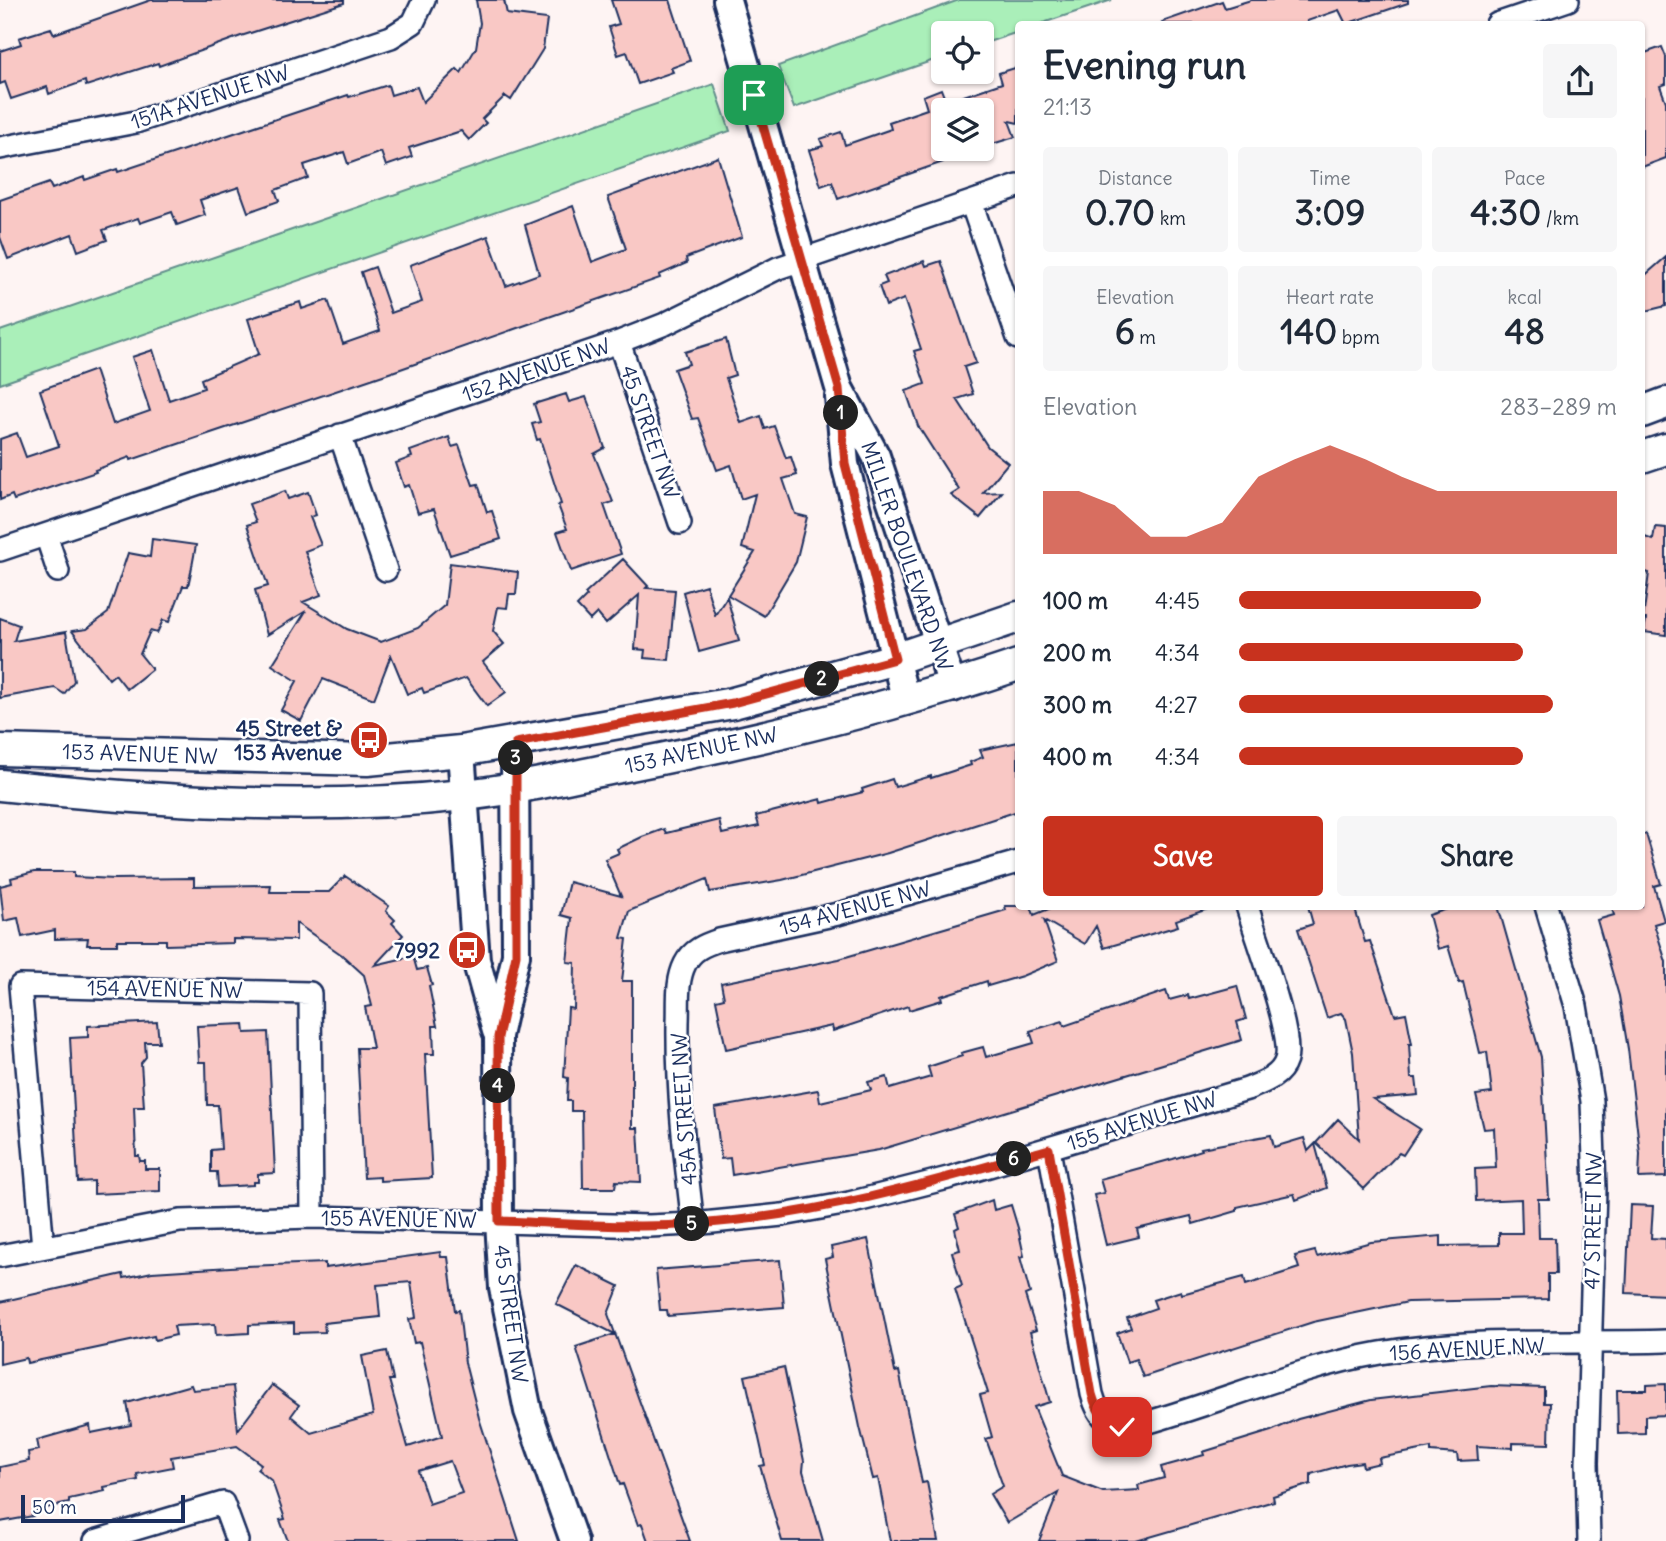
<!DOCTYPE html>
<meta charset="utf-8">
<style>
body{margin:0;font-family:Delius,sans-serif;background:#f6f6f7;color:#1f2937;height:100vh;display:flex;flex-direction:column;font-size:26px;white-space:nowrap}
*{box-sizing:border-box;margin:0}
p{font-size:23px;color:#747a83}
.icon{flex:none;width:38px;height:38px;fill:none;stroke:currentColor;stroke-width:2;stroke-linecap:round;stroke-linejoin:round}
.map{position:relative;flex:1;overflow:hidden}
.side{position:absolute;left:1015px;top:21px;width:630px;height:889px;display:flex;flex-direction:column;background:#fff;border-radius:7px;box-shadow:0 2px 5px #0004}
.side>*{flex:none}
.controls{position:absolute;left:931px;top:21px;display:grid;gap:14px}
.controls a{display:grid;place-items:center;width:63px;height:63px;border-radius:7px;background:#fff;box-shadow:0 2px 5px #0004;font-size:35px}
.scale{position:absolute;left:21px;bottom:18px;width:164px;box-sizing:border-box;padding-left:7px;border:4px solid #1b2f5e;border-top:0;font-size:19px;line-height:24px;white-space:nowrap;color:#1b2f5e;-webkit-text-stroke:5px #fff;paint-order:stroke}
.pin{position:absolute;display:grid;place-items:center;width:60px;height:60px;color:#fff;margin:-30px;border-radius:14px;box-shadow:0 4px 10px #0006}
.km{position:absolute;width:35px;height:35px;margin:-18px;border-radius:50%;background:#222;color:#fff;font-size:19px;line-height:35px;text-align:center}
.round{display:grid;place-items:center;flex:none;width:74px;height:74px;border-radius:7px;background:#f6f6f7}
.head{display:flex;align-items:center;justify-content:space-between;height:119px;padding:0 28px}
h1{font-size:38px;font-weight:800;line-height:52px}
.metrics{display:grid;grid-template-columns:repeat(3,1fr);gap:10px;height:119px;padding:7px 28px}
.metrics div{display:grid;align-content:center;border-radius:7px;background:#f6f6f7;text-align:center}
.metrics b{font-size:35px;font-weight:800}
.metrics small{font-size:19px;font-weight:400}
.metrics p{font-size:19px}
.chart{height:196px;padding:14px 28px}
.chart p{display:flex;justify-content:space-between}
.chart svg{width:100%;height:126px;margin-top:7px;fill:#c8321e;opacity:.7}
.action{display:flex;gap:14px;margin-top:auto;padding:14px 28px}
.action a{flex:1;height:80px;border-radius:7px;background:#c8321e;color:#fff;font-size:28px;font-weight:800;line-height:80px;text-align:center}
.action a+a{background:#f6f6f7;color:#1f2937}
ul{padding:0 28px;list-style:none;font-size:23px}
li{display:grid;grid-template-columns:112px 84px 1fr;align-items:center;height:52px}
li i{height:18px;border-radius:9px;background:#c8321e}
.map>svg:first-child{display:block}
.green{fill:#aaefb9;stroke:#628f8c;stroke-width:2}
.building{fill:#f9c8c5;stroke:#1b2f5e;stroke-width:2;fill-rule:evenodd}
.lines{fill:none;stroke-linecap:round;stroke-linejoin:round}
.minor-casing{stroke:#1b2f5e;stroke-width:26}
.tertiary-casing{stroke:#1b2f5e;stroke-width:32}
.secondary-casing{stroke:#1b2f5e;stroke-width:35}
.minor{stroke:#fff;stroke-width:21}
.tertiary{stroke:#fff;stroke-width:26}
.secondary{stroke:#fff;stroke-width:30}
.route-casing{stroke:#fff;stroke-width:14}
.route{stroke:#c8321e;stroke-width:9}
.labels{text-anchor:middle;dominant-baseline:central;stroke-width:5;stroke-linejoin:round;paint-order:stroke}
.street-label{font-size:21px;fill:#1b2f5e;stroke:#fff}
.poi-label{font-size:21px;font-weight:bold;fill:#1b2f5e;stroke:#fff;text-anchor:end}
</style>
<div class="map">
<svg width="1666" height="1541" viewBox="0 0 1666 1541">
<rect width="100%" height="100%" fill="#fef4f3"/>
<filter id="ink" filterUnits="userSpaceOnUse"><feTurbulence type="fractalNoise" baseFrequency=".0143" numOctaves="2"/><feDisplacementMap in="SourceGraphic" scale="14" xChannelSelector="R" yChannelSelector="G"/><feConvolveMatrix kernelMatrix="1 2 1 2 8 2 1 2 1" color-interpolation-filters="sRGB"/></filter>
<g filter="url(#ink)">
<path class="green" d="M959,0H1112L1040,24H1018V32L982,44V33H943V57L794,108L778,66Z
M714,84L730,131L0,384V331Z"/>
<path class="building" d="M151,0H344V3L241,36L159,66L158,63L86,86L85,81L49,94L47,87L11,99L5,82L0,84V51L21,44L19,38L51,28L54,34Z
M476,0H504L507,14L547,19L543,49L511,100L505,96L482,119L486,123L469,140L461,131L409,148L412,157L386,166L381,152L348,164L344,152L304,165L308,178L275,190L279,201L248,212L239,187L200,200L205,215L177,225L172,212L140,223L138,218L103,230L107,240L78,251L72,234L8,259L0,237V200L49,183L52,189L84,177L85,180L117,169L118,172L348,95L349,97L388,85L391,95L417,87L423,102L457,69L461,73L476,48L480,23Z
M611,0H670L690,61L671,68L673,72L638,84L627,52L618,55L609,27L619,24Z
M1251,0H1408V3L1346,24L1339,10L1307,21L1308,24H1163L1162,22L1222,1L1225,8Z
M1662,47L1666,57V84L1660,86L1666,102V158L1642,167V54Z
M1018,67V123L1009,121L1015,137L989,145L982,124V110H943V162L838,199L832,182L821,186L809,150L823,146L820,139L841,132L845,145L891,129L889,122L927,109L923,96L941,89L946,102L1002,83L999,73Z
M718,157L742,237L686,258L687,263L659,275L660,278L392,372L131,460L130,457L95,470L96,472L14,500L12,495L0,500V439L17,433L26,457L59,446L40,390L95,370L113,424L150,411L132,357L153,350L169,400L204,388L201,379L259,354L248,319L300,302L302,309L328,300L343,344L380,331L361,272L375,267L391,313L422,302L410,265L488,236L506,286L539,274L525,225L573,206L592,262L626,249L608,197Z
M1666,257V306L1642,312V278Z
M924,261L926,266L941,261L976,363L964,367L973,394L957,399L988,447L1008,463L983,493L1002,492L980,518L951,495L959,490L918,426L906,391L925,384L914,351L921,349L904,299L886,306L879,286L887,283L884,276Z
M726,339L735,375L726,378L741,423L761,416L765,429L774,426L786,458L791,457L797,475L783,479L795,514L807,517L796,562L764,616L728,595L755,552L742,548L755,494L741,499L731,465L717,470L698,418L692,419L674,369L689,364L685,352Z
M566,394L569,402L586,397L597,425L605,448L594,454L613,502L604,505L621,554L571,571L557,532L567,529L558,505L561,504L540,439L537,440L532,424L540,422L534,404Z
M449,437L452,447L459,445L473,485L478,484L487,512L492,511L501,539L450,555L434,509L418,513L409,485L404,487L396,463L412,457L410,451Z
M285,491L288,499L308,492L316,515L310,517L321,545L305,551L321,595L303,602L347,629L381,642L418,628L445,605L450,563L518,572L516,594H509L507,608L498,607L493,631L504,644L483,662L506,692L487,706L466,678L424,693L422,688L407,694L391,655L374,699L323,679L301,721L281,710L297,681L272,665L306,611L267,635L255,590L268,586L247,525L256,522L249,504Z
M1655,527L1666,528V635L1644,632L1646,619H1643L1649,573L1642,571V546L1645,537L1653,540Z
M152,539L196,545L191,572L188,586H183L169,622L163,620L157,633L150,631L140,654L152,669L127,689L115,674L109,679L72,631L87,629L108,613L128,553L150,557Z
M623,559L648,586L646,588L675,590L669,660L644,658L645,650L635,649L639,595L606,624L597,613L590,620L577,606L587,596L585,594Z
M706,585L715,615L727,597L739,641L699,652L683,592Z
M0,618L19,625L14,641L66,632L74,681L64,694L55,688L0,698Z
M1018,742V811L888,853L782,880L710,892L707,879L629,911L621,938L627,939L622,981H632V1128H638L641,1182L616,1181L615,1188H583L582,1111H571V1101H567L568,1078L564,1077L568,1008L574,1009L575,963L567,962L572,918L561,915L569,882L621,896L605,859L619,853L617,849L642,837L664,829L666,833L719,820L722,834L759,826L756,816L821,799L822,803L863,792L862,789L892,779L895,787L931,776V778L971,765L970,762L983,757L980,750Z
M1646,834L1661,884L1654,886L1664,921L1654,924L1666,962V1177L1639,1178L1640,1154L1628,1049L1619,996L1597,920L1614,915L1611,906H1642V835Z
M34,872H74V877L115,879L194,878V886L271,885L270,892H329L345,876L389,906L386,911L395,920L392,923L403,935L375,965L413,956L417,970L427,968L432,985L429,986L437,1026H433L434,1054H425L432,1178L380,1181V1177L364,1178L357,1048H373L365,1007L372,1006L364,975L342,955L296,923V940L233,939V943L166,945V940H117V945H87L88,938L55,939V930L22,937L18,918L4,921L0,886L12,883L11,878Z
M1005,906H1031L1034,915L1056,906H1207L1208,909L1176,920L1178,926L1104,948L1096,926L1085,944L1044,920L1058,961L1022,976L988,986L987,981L941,996L942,1000L909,1010L908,1006L833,1031L832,1026L726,1049L716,1000L724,998L721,983L839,959L1006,910Z
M1308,906H1354L1365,942L1370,941L1395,1015L1406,1013L1412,1044H1409L1411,1078H1416L1418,1095L1373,1099L1420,1129L1403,1155L1399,1153L1364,1189L1316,1143L1338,1119L1359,1139L1353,1053L1346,1019L1341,1013L1327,1018L1298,929L1313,924Z
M1457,906H1498L1541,1057L1549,1199H1538L1539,1238H1555L1556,1274H1548V1299L1408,1302L1313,1322L1143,1377L1136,1359L1127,1362L1117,1333L1131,1328L1127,1318L1156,1308L1153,1300L1181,1291L1182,1294L1244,1277L1246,1285L1299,1268L1295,1256L1315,1251L1317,1257L1371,1242L1441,1236V1246L1499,1245V1233H1522L1521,1199L1476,1201L1475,1169L1496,1168L1494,1128L1484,1129L1476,1095L1492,1093L1487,1052L1480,1053L1463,982L1459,983L1448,946L1438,949L1429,915Z
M1237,986L1246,1019L1237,1022L1242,1040L879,1150L732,1175L730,1158L721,1159L715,1108L818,1090L820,1102L871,1090L868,1082L887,1077L890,1089L931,1077L928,1067L962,1056L961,1053L983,1047L986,1057L1034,1043L1030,1031L1063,1021L1064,1026L1166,991L1169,1000L1188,995L1189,999Z
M157,1022L159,1042H145L146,1057L141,1063L144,1107H134L136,1156H139L140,1161H145V1169H160V1191L94,1194V1181L78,1182L70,1038L88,1037V1026Z
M244,1024L245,1033L268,1032L275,1173L258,1174V1182H253V1185L218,1187L217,1172H211V1150L221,1149L218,1105H207L206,1062H199L197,1026Z
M1271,1135L1274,1147L1304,1138L1308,1151L1315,1144L1327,1188L1296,1200L1294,1194L1237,1207V1211L1193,1224L1191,1216L1137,1229L1139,1237L1106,1245L1094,1195L1104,1193L1100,1179L1173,1159L1202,1150L1201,1148Z
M992,1200L994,1210L1011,1205L1018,1228L1024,1256L1020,1257L1030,1293L1025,1295L1036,1330L1030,1332L1050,1402L1034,1407L1062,1476L1103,1492L1139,1490L1138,1485L1164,1478L1161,1467L1204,1455L1203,1452L1271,1431L1298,1419L1371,1400L1491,1386L1544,1388V1403H1550L1549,1444L1513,1443V1448L1477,1446L1478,1460L1458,1461L1457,1454L1431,1452V1448L1379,1458L1380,1463L1363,1467L1362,1462L1347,1464L1311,1474V1484L1273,1496L1274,1501L1136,1541H1039L1058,1493L1007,1523L990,1494L1003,1486L986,1439L992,1437L980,1395L988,1393L955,1289L962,1286L952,1252L960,1250L955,1229L959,1227L955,1214Z
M1630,1205L1653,1206L1651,1238L1666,1239V1295L1626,1293Z
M868,1239L895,1372L899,1371L922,1483L927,1482L938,1541H890L878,1478L873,1479L860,1427L825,1259L833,1257L831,1247Z
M440,1252L441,1257H448L455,1311L459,1310L465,1363L479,1418L519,1541H288L280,1520L285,1519L272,1481L257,1469L261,1464L237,1446L171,1457L173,1467L137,1474L138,1480L104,1487L105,1491L69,1499V1503L32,1511L33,1516L0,1522V1467L29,1461L28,1452L39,1450L37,1440L90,1425L91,1433L131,1425L127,1403L191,1385L193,1390L233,1386L238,1430L272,1385L299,1405L291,1416L311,1433L373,1415L362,1356L387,1351L393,1380H389L408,1447L442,1436L420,1342L414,1343L409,1319L416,1318L411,1282L377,1285L380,1317L324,1323L325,1332L294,1333V1323L249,1325V1333L216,1335L215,1324L174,1326L176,1335L155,1340L154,1336L27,1363L26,1358L0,1364V1302L123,1274L124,1278L152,1272L246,1266L325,1263V1268ZM450,1461L462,1493L429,1504L418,1471Z
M780,1260L784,1307L668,1316L667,1310H660L656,1270Z
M576,1265L619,1286L608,1314L690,1541H648L642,1524L638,1525L623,1484L620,1485L576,1347L615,1334L556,1304Z
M784,1367L804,1461L803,1471L823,1541H782L760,1466L765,1465L745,1376Z
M1666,1384V1415L1645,1416V1433L1618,1434L1617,1390H1647V1385Z"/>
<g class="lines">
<defs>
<path id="minor" d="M1497,24L1568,0
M0,148L136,122L391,37L413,23L424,0
M971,202L1018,338
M619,342L680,523
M340,435L386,570
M46,535L58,571
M0,550L619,342L665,324L778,268L1018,186
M1546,906L1576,1006L1592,1101L1595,1189L1587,1463L1589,1541
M1049,1149L1092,1394C1099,1419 1110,1428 1135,1426C1217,1404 1295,1368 1380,1353C1473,1337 1572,1344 1666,1341
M693,1224C685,1157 677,1091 678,1022C679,1003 676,982 685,964C692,950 704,945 719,940L838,914L1018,862
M43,1247L20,986L310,993L312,1217
M0,1256L180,1221L312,1217L649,1226L693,1224L782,1215L849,1203L952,1177L1247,1089C1262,1083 1281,1077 1286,1060C1294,1035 1256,937 1247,906
M95,1541L223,1503L237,1541"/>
<path id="tertiary" d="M727,0L839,388L876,456L953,688
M839,397L845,464L906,701
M515,743L516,955L498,1036L499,1221L503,1288L528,1411L574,1541
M461,751L476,960L496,1031"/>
<path id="secondary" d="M1642,412L1666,403
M1642,457L1666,449
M0,750L367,760L461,751L733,703L895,659L1018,617
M0,785C154,801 310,812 464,795C516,790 568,777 620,767C755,741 888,709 1018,665"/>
</defs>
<use href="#minor" class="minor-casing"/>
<use href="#tertiary" class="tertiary-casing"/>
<use href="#secondary" class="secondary-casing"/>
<use href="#minor" class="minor"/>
<use href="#tertiary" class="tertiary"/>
<use href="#secondary" class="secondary"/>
</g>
</g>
<g class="lines" filter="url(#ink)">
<defs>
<path id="route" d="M754,95L839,388L845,464L895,659L733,703L516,743V955L498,1037L499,1221C564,1223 630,1229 696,1224C817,1216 933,1182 1049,1149L1092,1394C1097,1412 1104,1423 1122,1427"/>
</defs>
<use href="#route" class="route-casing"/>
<use href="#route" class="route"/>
</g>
<defs>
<symbol id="bus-disc" viewBox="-11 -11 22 22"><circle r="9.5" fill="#c8321e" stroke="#fff"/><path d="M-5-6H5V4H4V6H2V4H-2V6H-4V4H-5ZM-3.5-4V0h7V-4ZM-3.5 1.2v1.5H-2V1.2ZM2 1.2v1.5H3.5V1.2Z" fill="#fff"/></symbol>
</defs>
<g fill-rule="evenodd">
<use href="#bus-disc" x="347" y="718" width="44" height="44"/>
<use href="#bus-disc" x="445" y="928" width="44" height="44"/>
</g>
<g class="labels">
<g class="street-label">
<text transform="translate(210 97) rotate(-18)">151A AVENUE NW</text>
<text transform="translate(536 370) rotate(-19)">152 AVENUE NW</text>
<text transform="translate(650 432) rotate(71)">45 STREET NW</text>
<text transform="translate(907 556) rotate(71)">MILLER BOULEVARD NW</text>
<text transform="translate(701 750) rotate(-12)">153 AVENUE NW</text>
<text transform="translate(140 754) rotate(2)">153 AVENUE NW</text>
<text transform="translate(855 908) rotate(-15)">154 AVENUE NW</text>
<text transform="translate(165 989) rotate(1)">154 AVENUE NW</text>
<text transform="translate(684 1109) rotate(-94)">45A STREET NW</text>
<text transform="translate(1142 1121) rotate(-17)">155 AVENUE NW</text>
<text transform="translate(399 1219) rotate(1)">155 AVENUE NW</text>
<text transform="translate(1593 1221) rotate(-89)">47 STREET NW</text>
<text transform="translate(511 1314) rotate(82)">45 STREET NW</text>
<text transform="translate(1467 1349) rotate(-3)">156 AVENUE NW</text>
</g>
<g class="poi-label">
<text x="342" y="728">45 Street &amp;<tspan x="342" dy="24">153 Avenue</tspan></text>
<text x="440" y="950">7992</text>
</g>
</g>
</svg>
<div class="controls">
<a><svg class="icon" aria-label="locate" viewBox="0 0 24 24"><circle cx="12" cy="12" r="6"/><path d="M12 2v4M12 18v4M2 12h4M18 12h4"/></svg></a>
<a><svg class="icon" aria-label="layers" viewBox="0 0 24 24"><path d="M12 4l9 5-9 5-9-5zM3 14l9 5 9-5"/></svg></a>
</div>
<div class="scale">50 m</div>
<div class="pin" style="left:754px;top:95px;background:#1e9e55"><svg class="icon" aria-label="arrive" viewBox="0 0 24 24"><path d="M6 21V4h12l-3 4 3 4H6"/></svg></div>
<div class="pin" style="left:1122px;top:1427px;background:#d93025"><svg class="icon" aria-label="check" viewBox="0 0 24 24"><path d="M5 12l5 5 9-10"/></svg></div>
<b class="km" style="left:841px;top:413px">1</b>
<b class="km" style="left:822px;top:679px">2</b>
<b class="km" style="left:516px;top:758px">3</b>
<b class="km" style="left:498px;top:1086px">4</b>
<b class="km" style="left:692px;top:1224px">5</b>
<b class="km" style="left:1014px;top:1159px">6</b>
<section class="side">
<div class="head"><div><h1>Evening run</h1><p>21:13</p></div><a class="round"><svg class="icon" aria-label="share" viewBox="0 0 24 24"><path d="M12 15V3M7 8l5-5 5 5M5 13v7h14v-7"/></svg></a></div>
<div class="metrics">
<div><p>Distance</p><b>0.70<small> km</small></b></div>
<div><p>Time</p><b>3:09</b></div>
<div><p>Pace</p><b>4:30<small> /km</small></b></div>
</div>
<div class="metrics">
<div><p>Elevation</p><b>6<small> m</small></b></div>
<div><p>Heart rate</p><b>140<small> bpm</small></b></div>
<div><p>kcal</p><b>48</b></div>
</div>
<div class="chart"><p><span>Elevation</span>283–289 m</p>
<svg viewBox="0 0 160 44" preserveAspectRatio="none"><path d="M0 44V22L10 22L20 27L30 38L40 38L50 33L60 17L70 11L80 6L90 11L100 17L110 22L120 22L130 22L140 22L150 22L160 22V44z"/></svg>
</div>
<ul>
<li><b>100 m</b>4:45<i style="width:64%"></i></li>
<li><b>200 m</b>4:34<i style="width:75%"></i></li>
<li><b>300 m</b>4:27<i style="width:83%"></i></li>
<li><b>400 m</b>4:34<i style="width:75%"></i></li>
</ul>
<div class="action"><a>Save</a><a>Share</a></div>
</section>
</div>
